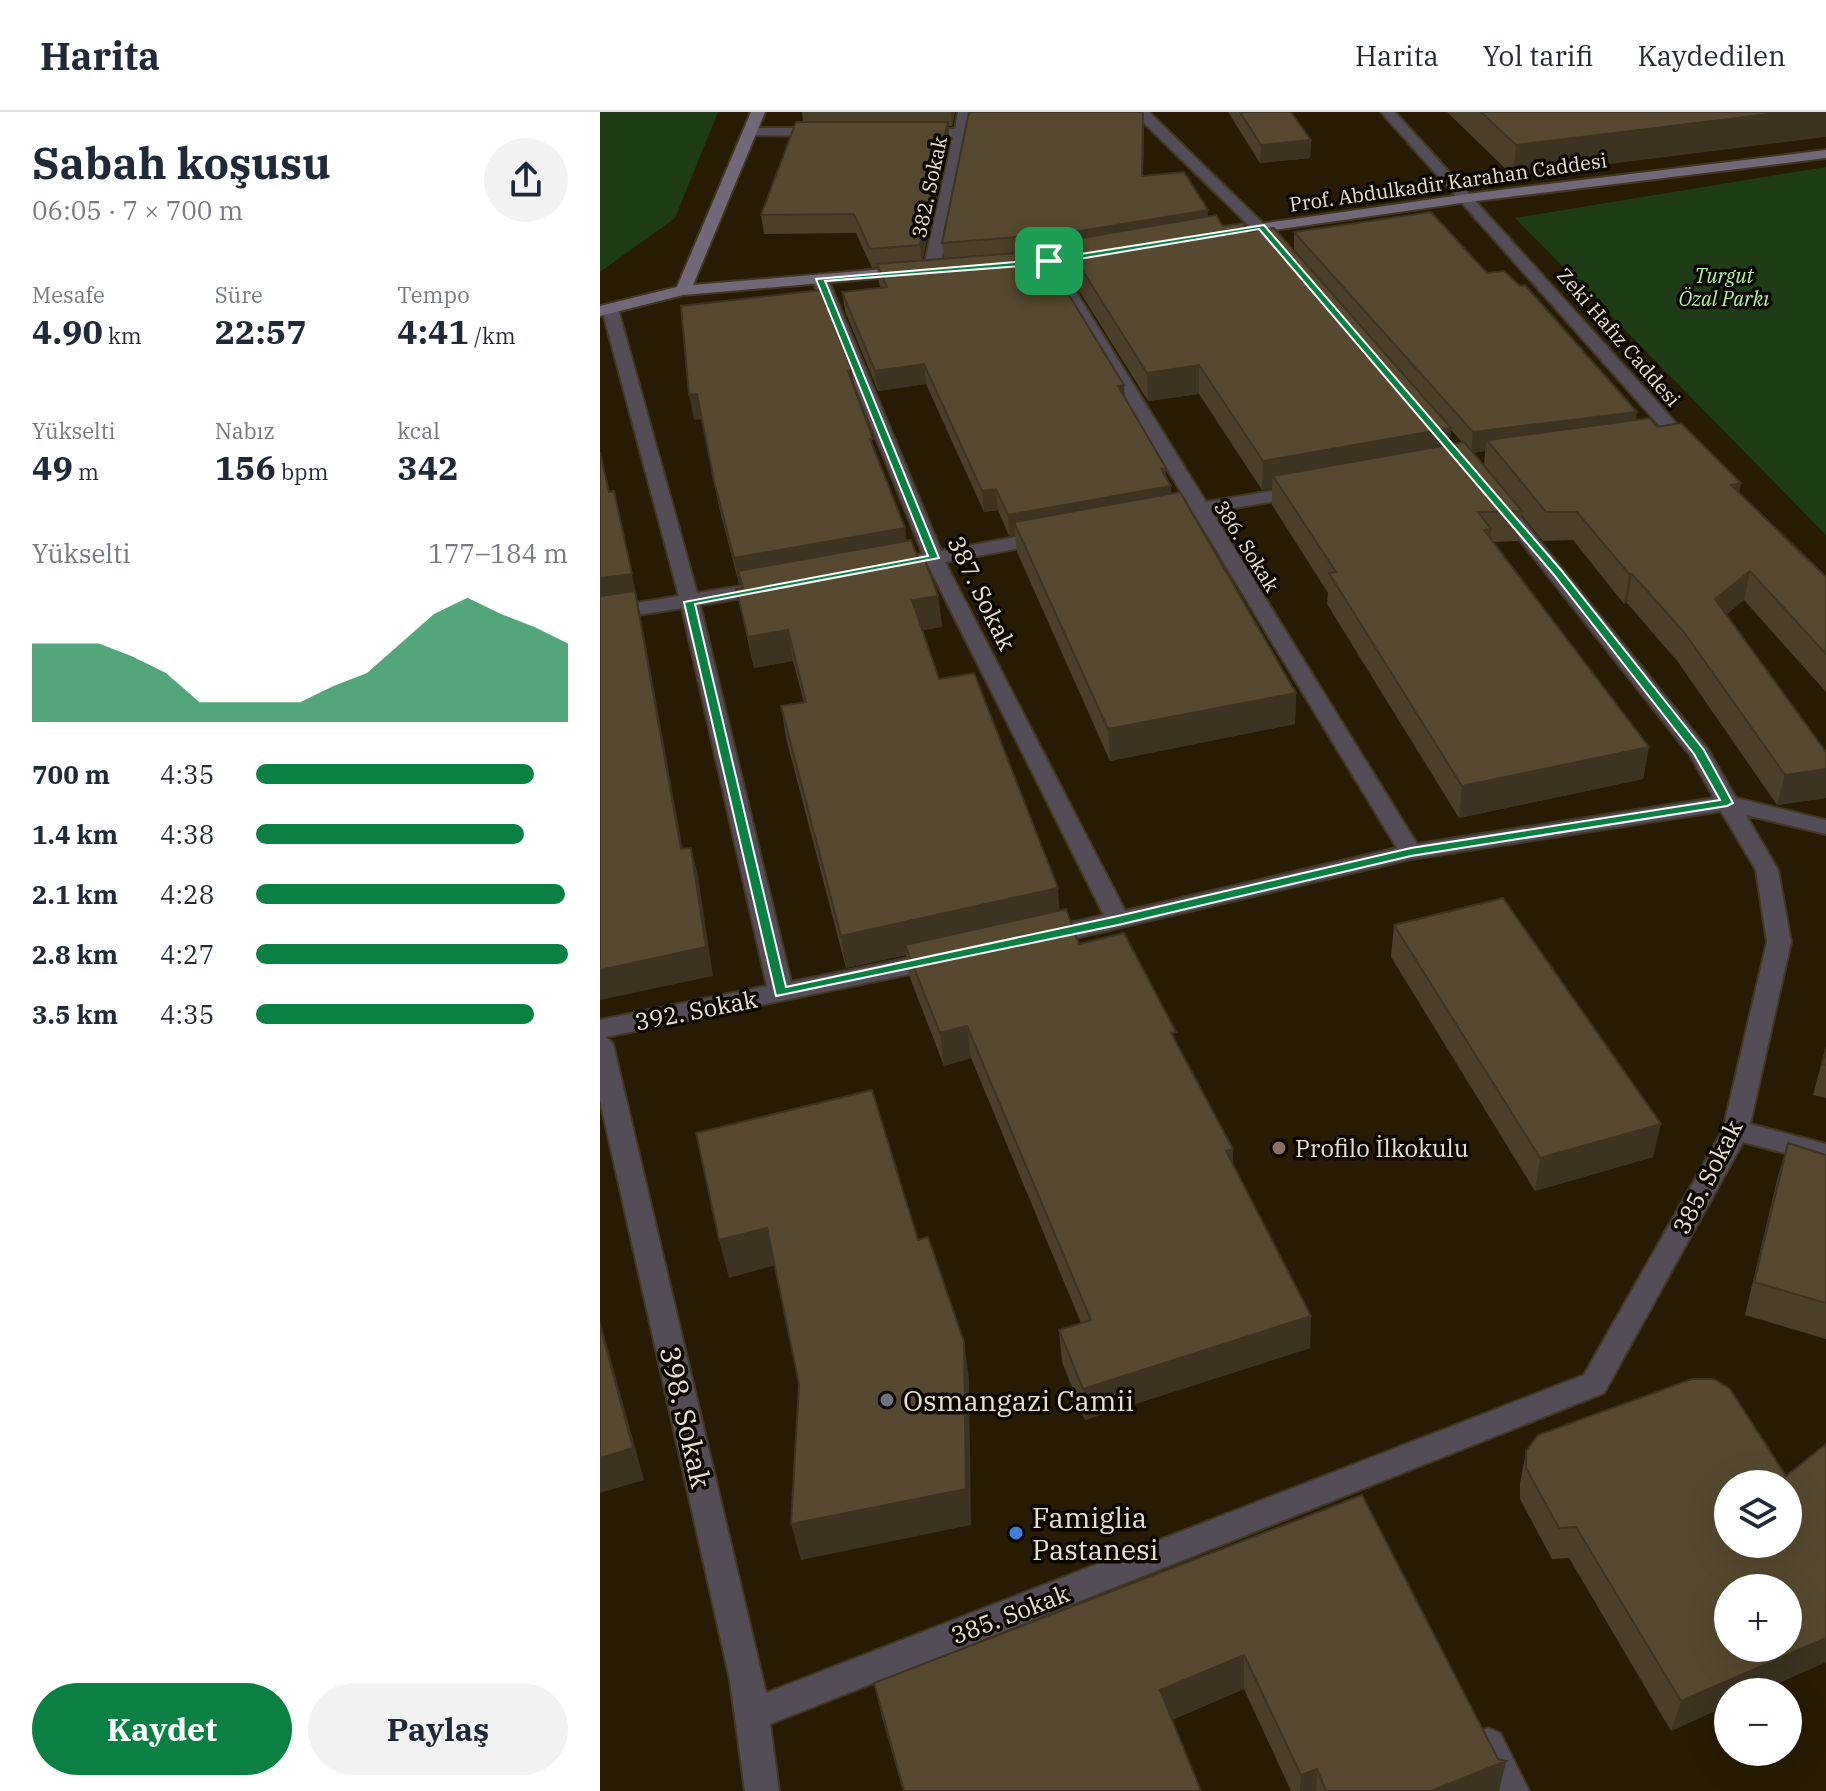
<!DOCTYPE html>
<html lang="tr">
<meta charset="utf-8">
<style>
body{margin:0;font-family:"IBM Plex Serif",serif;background:#f2f2f3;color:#1f2937;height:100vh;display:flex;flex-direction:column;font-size:30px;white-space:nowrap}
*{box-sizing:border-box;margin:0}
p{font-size:26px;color:#747a83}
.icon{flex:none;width:44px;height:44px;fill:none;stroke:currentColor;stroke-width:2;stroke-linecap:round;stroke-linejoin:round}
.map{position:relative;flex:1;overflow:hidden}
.panel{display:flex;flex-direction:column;background:#fff;width:600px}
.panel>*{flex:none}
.fabs{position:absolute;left:1114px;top:1358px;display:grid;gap:16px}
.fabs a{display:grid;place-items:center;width:88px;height:88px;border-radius:50%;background:#fff;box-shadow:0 8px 32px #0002;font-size:40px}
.pin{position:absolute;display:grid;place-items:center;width:68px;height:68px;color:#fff;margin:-34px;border-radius:16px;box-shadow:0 4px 12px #0006}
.round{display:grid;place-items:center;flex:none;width:84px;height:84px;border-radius:42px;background:#f2f2f3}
.overview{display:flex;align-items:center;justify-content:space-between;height:136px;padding:0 32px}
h1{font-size:44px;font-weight:700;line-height:60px}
.figures{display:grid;grid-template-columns:repeat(3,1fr);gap:12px;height:136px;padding:8px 32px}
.figures div{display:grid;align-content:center}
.figures b{font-size:34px;font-weight:700}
.figures small{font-size:22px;font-weight:400}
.figures p{font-size:22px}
.chart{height:224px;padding:16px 32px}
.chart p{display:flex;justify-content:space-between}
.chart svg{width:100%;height:144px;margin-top:8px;fill:#0b8043;opacity:.7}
.cta{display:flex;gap:16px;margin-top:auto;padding:16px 32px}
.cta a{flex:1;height:92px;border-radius:48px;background:#0b8043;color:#fff;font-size:32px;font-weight:700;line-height:92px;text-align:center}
.cta a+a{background:#f2f2f3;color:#1f2937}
ul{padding:0 32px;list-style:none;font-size:26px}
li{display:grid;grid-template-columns:128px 96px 1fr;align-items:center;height:60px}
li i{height:20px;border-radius:10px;background:#0b8043}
header{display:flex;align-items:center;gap:48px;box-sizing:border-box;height:112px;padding:0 40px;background:#fff;border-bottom:2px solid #e0e1e3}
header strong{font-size:38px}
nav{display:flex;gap:44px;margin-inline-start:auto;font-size:28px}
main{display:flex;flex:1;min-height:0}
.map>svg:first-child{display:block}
.green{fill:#1e3d16}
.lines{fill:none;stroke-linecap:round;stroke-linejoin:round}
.minor-casing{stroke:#423720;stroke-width:4}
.tertiary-casing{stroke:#423720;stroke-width:4}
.secondary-casing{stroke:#423720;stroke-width:4}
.minor{fill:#544d58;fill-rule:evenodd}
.tertiary{fill:#544d58;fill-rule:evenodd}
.secondary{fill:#736879;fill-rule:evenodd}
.wall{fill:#4a3f28;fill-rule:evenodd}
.shaded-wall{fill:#3c3321}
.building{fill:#56492f;stroke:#3c3321;stroke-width:2;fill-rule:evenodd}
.route{fill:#0b8043;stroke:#fff;stroke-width:2;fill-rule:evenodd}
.education-dot{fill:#8d6e63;stroke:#0c0701;stroke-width:3}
.worship-dot{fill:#6b7280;stroke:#0c0701;stroke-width:3}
.shop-dot{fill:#3f7fe0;stroke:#0c0701;stroke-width:3}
.labels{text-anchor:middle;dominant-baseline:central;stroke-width:7;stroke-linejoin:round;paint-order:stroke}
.far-street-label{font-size:20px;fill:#e8e0d1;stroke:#0c0701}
.far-park-label{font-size:20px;font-style:italic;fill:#b2f4a0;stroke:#0c0701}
.street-label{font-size:24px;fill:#e8e0d1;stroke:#0c0701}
.poi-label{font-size:24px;fill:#e8e0d1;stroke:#0c0701;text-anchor:start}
.near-poi-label{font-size:28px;fill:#e8e0d1;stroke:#0c0701;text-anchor:start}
.near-street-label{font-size:28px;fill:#e8e0d1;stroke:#0c0701}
</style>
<header>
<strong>Harita</strong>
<nav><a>Harita</a><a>Yol tarifi</a><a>Kaydedilen</a></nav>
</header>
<main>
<section class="panel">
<div class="overview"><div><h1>Sabah koşusu</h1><p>06:05 · 7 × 700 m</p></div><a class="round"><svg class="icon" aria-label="share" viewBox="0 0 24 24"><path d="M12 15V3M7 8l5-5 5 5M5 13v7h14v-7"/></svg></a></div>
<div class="figures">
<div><p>Mesafe</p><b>4.90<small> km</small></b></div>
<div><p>Süre</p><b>22:57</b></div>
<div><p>Tempo</p><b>4:41<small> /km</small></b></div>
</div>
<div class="figures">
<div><p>Yükselti</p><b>49<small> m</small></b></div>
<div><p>Nabız</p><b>156<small> bpm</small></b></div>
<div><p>kcal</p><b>342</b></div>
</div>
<div class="chart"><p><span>Yükselti</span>177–184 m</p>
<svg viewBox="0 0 160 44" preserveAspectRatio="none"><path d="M0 44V20L10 20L20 20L30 24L40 29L50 38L60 38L70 38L80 38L90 33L100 29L110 20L120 11L130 6L140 11L150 15L160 20V44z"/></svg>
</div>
<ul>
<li><b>700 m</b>4:35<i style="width:89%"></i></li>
<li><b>1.4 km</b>4:38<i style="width:86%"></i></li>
<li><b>2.1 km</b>4:28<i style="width:99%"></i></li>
<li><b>2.8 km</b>4:27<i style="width:100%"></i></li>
<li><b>3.5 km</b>4:35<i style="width:89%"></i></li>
</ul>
<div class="cta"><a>Kaydet</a><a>Paylaş</a></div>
</section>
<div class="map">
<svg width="1226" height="1679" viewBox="0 0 1226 1679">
<rect width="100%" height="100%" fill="#271b03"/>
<path class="green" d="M0,0H118L75,106L0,160Z
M1226,55V423L915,106Z"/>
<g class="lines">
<defs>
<path id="minor" d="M358,0H372L339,159L331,164L323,159L353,25H316L309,21L316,17H355Z
M528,0H549L684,132V138H674L539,6Z
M150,16H224L231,20L224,24L145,23L143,20Z
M449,144L457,149L606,390L703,374L712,379L703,384L612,400L817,732L1114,686L1090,643L893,394L890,390L899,385L905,386L1107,636L1136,686L1226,708V722L1146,703L1178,758L1191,830L1150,1012L1226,1032V1052L1143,1030L1004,1281L170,1612L179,1679H145L130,1568L0,988V908L167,874L82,496L0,509V497L79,484L2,197L4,194L10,192L18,197L97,481L167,470L177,476L167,482L100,493L191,870L339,840L348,842L351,848L348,854L339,856L6,925L13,932L166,1581L984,1263L1123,1018L1167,830L1156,758L1121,699L811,747L445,833L437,831L433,825L437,819L504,803L328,453L286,461L276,455L279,451L323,442L212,167L215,164L220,162L228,167L341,439L447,419L456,425L447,431L345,450L525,799L797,736L595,403L558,410L549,404L551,400L589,393L441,149Z
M888,1616L900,1621L929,1679H893L871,1633L876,1621Z"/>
<path id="tertiary" d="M781,0H795L1094,331L1097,335L1094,339H1082Z"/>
<path id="secondary" d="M151,0H165L93,173L308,155L313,157V163L83,183L0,204V194L77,175Z
M1226,38V46L868,90L618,126L611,122L618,118L868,82Z
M495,138L500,140V146L416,157L408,152L416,147Z"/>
</defs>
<use href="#minor" class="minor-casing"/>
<use href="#tertiary" class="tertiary-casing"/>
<use href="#secondary" class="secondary-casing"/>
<use href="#minor" class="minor"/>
<use href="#tertiary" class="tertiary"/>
<use href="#secondary" class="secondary"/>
</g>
<path class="wall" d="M202,0H355L352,14H348L349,28L322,148L344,147L342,131L544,15L543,64L608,98V105L623,114L649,120L694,139V120L887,161L1036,308L1057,315L1141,371L1139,380L1226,465V580L1144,488L1126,503L1226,640V686L1177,693L1078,550L1027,491L1024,492L973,428L943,429L921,402L918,429L893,430L1049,635L1043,667L859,706L727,492L728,481L672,393V376L662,378L599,282L548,289L465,156L464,140L444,142L525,286L571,374V382L696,581L695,612L510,649L417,440L415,423L409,424L398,398L384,400L326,272L278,279L245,199L242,180L281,176L279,171L277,155L272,156L256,121L164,122L161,103L203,10ZM851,318L862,330L849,332ZM885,339L884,354L873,341Z
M628,0H691L711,28L710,46L660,51Z
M847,0H1226L913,64Z
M255,279L275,339L305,416L306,429L338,484L342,515L323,518L339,567L459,798L479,832L576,930L633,1037V1053L710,1236L485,1308L462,1250L459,1218L481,1211L371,946L344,954L310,866L306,843L246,856L186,626L181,594L204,590L193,549L154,556L136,477L141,476V472H139L119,395L102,307L94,308Z
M794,813L1053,1045L935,1079L791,845Z
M1226,934V986L1213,983Z
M1188,1031L1226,1043V1227L1145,1203L1178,1064Z
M1226,1332V1550L1158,1580H1128V1593L1071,1619L969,1446L952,1447L920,1387V1371L926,1339L1186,1364Z
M762,1383L898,1647L906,1649L899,1679H691L644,1577L572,1608L601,1679H303L282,1605L274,1571Z"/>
<path class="shaded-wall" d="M351,0H355L352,14Z
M1186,0H1226V25L913,64L916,33Z
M348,10L349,28L322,152L320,133Z
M711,28L710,46L660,51L661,33Z
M608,98V117L468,137V121Z
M324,252L326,272L278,279L275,259Z
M599,253V282L548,289L547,261Z
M252,258L256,283L248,259Z
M524,273L525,293L518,274Z
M97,282L102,307L94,308L89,283Z
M1037,300L1034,321L887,328L885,339L871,341L873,320Z
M851,316L848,345L673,364L672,376L662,378L663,349Z
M566,356V374H571V394L414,410L415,423L409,424L408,403Z
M1141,371L1135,399L1131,373Z
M396,377L398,398L384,400L382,379Z
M20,405L41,506L88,766L0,494V466Z
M305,416L308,442L138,459L141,472H139L134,446Z
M891,417L888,447L884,418Z
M1150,459L1144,488L1109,517L1115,487Z
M1029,462H1032L1027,491L1024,492Z
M338,484L342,515L316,519L312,488Z
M188,518L193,549L154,556L148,525Z
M696,581L695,612L510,649L508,617Z
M1049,635L1043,667L859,706L862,674Z
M1226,657V686L1177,693L1185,663Z
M91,736L98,764L113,864L0,888V858Z
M458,776L460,809L305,833L306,843L246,856L241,824Z
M367,914L371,946L344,954L340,921Z
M1061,1012L1053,1045L935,1079L940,1046Z
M633,1037V1069L626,1039Z
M167,1116L176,1153L129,1166L119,1128Z
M711,1204L710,1236L485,1308L483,1277Z
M0,1208L44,1368L0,1381Z
M364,1230L369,1267L371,1413L201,1448L191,1412Z
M1226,1526V1550L1158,1580H1128V1593L1071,1619L1081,1589Z
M644,1543V1577L561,1612L560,1578Z
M906,1649L899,1679H831Z
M717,1657L716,1679H700L701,1663Z"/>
<path class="building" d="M369,0H543L542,64L584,60L608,98L468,121L342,131Z
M640,0H691L711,28L661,33Z
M881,0H1186L916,33Z
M196,10H348L320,133L270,137L254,102L161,103Z
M831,100L887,161L904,159L920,174L925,173L1037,300L873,320L694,120Z
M616,103L623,114L643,111L649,120L674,116L851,316L663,349L599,253L547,261L464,129Z
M442,139L524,273L518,274L566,356L561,357L571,374L408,403L396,377L382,379L324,252L275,259L242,180L287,175L277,152Z
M220,178L252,258L248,259L273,327H270L305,416L134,446L114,369L97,282L89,283L81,194Z
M1050,306L1057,315L1081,311L1141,371L1131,373L1226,465V542L1150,459L1115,487L1226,640V657L1185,663L1084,520L1032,462H1029L977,400H946L887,328Z
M864,330L922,399L878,400L891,417L884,418L1049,635L862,674L729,461L736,460L673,364Z
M0,340L9,380L14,379L32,462L0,466Z
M580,380L696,581L508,617L414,410Z
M311,428L319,449L325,448L338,484L312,488L339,567L374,561L458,776L241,824L181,594L206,590L188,518L148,525L136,477L143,476L138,459Z
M35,479L81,737L91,736L106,835L0,858V484Z
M903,786L1061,1012L940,1046L794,813Z
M466,797L479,832L524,821L576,920L571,921L633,1037L626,1039L711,1204L483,1277L459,1218L491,1208L367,914L340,921L305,833Z
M1226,938V953L1222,952Z
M272,978L318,1128L328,1125L364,1230L366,1377L191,1412L199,1272L167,1116L119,1128L96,1021Z
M1188,1031L1226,1043V1191L1154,1170Z
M0,1213L33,1336L0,1346Z
M1092,1267H1114L1130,1277L1186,1364L1226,1332V1526L1081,1589L976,1415L959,1416L926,1356V1339L938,1323ZM1128,1372H1188V1432H1128ZM1128,1476H1188V1536H1128Z
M762,1383L898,1647L906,1649L831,1679H726L717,1657L701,1663L644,1543L560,1578L601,1679H304L274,1571Z"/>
<path class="route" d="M664,113L961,458L1104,638L1133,691L1127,694L811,744L518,813L176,884L84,490L328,444L216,167L449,147ZM659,117L954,463L1094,642L1120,688L811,736L518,804L186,875L95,492L339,446L225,169L449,152Z"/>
<circle class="education-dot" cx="679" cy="1036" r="8"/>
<circle class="worship-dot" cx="287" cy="1288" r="8"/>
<circle class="shop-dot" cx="416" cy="1421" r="8"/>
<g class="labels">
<g class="far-street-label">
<text transform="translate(848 70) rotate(-8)">Prof. Abdulkadir Karahan Caddesi</text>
<text transform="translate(329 75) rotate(-78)">382. Sokak</text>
<text transform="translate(1019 225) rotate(49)">Zeki Hafız Caddesi</text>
<text transform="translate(647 434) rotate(58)">386. Sokak</text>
</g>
<g class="far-park-label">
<text x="1124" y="163">Turgut<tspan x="1124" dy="23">Özal Parkı</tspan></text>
</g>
<g class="street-label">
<text transform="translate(382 481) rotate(64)">387. Sokak</text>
<text transform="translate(96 898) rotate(-11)">392. Sokak</text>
<text transform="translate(1107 1065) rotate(-63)">385. Sokak</text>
<text transform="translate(410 1502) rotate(-21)">385. Sokak</text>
</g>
<g class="poi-label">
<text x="695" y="1036">Profilo İlkokulu</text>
</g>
<g class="near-poi-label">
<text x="303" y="1288">Osmangazi Camii</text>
<text x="432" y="1405">Famiglia<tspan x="432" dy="32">Pastanesi</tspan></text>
</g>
<g class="near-street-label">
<text transform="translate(86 1305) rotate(77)">398. Sokak</text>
</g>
</g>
</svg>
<div class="fabs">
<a><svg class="icon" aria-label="layers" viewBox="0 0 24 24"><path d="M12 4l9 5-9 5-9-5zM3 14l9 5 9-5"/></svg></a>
<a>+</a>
<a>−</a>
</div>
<div class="pin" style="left:449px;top:149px;background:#1e9e55"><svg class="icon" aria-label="arrive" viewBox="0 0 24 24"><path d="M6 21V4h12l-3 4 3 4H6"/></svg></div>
</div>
</main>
